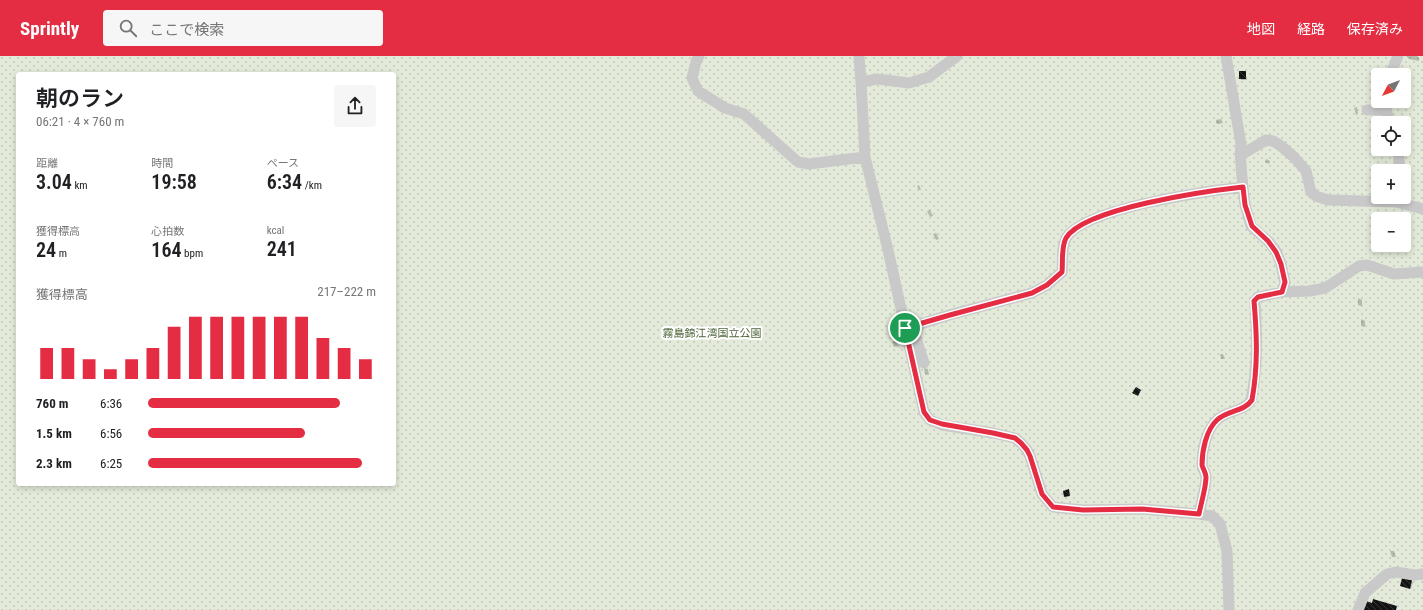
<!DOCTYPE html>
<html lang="ja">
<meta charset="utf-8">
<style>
body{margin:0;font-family:"Roboto Condensed","Noto Sans JP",sans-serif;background:#f6f6f6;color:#202124;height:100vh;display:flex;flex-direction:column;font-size:15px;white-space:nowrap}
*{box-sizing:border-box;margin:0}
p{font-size:13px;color:#757577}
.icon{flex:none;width:22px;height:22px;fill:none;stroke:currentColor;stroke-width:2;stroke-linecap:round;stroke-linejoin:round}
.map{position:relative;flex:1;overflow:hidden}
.drawer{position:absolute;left:16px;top:16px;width:380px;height:414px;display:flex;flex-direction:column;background:#fff;border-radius:4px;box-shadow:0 2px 6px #0003}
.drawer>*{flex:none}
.needle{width:26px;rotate:229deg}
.tools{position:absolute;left:1371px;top:12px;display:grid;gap:8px}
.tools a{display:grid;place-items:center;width:40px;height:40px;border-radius:4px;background:#fff;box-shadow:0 2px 6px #0003;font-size:20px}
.pin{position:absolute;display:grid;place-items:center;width:34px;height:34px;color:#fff;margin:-17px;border:2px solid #fff;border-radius:50%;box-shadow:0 1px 4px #0007}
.round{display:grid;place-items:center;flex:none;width:42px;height:42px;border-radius:4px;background:#f6f6f6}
.summary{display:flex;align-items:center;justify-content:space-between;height:68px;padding:0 20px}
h1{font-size:22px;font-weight:600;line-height:30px}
.figures{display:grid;grid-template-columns:repeat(3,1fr);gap:6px;height:68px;padding:4px 20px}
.figures div{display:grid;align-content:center}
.figures b{font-size:20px;font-weight:600}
.figures small{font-size:11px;font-weight:400}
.figures p{font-size:11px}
.chart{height:112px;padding:8px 20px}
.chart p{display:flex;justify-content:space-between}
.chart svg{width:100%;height:72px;margin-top:4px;stroke:#e42d42;stroke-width:6}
ul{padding:0 20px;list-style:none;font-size:13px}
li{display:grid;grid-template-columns:64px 48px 1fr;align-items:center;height:30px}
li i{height:10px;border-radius:5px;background:#e42d42}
header{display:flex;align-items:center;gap:24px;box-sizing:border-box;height:56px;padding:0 20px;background:#e42d42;color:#fff}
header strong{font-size:19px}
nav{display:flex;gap:22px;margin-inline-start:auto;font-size:14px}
.search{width:280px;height:36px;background:#f6f6f6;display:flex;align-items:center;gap:10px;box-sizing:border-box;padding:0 14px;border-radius:4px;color:#757577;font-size:15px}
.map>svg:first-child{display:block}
.park{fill:url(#park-dots);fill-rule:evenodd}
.shadow{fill:#0003}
.building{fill:url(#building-back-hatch)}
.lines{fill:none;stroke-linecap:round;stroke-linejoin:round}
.minor{stroke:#c9c9c9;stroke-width:11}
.route-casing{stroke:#fff;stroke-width:8}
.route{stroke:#e42d42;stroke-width:5}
.labels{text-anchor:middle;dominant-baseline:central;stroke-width:4;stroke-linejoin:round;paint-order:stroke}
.park-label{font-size:11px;fill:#51673a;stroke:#fff}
</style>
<header>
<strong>Sprintly</strong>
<div class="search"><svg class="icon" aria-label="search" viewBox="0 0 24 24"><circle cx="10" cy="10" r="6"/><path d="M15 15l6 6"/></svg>ここで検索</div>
<nav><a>地図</a><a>経路</a><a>保存済み</a></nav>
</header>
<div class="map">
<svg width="1423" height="554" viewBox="0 0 1423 554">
<defs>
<pattern id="park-dots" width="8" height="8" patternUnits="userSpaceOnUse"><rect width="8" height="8" fill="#e3ead9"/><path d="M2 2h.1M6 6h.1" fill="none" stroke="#c3c9ba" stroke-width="1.8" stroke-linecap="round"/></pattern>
<pattern id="building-back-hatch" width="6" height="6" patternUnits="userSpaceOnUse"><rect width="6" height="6" fill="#131313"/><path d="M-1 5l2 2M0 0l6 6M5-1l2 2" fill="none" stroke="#363636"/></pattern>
</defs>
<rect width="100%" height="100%" fill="#fff"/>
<path class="park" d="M0,0H1423V554H0ZM18,18H394V428H18ZM1378,19H1404V45H1378ZM1378,67H1404V93H1378ZM1378,115H1404V141H1378ZM1378,163H1404V189H1378Z"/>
<path class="shadow" d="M1406,0H1417L1419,2V5L1409,3Z
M1245,16L1247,24H1241L1240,23Z
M1357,51L1358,58L1356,59L1354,52Z
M1221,63L1223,67L1218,68L1216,67V64Z
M1266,103L1270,105L1269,108L1265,106Z
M919,129L921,134H919L917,130Z
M930,154L933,160L930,161L927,155Z
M936,177L939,183L936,184L933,178Z
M1358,242L1362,244V250L1358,249Z
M1361,263L1365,265V271L1361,270Z
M896,285L898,290L894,291L892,286Z
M1220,298H1223L1225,303H1221Z
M924,312L928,313L929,319L925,318Z
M1390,495H1394L1396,501H1392Z
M1411,525L1413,526L1411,533L1401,530Z"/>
<path class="building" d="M1239,15H1246V23H1239Z
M1136,331L1141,334L1138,340L1132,337Z
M1069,433L1070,440L1064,441L1063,435Z
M1402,522L1412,524L1410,533L1400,530Z
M1373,543L1397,550L1396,554H1363L1366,545L1372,547Z"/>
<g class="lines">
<path class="minor" d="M699,0L696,6L692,22L698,35L725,52L744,58L798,106L809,108L865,101
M859,0L861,26
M957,0L929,21L909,27L877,23L861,26L865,101L888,194L924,356L930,364L942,369L993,377L1015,382L1021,387L1027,394L1030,400L1042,438L1053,451L1083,454L1142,453L1199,458L1212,460L1220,468L1227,495L1229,554
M1390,19L1398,0
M1385,45L1389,67
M1367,54H1386
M1398,93L1400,115
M1241,99L1266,84L1273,85L1281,90L1294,101L1306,115L1311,136L1316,140L1328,144L1396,146L1423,153
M1243,131L1245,149L1251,170L1268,185L1276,195L1281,208L1285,227L1282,236
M912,270L924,307
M905,273L949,259L1032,237L1047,229L1062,216C1063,205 1061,192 1066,182C1084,152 1207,135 1243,131C1242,120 1239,97 1241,88L1226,0
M1199,458C1201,447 1206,431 1206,421C1206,417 1202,413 1202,409C1202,395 1206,374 1217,364C1227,354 1244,356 1251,344C1258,310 1257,280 1255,245L1258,241L1282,236L1310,235L1325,232L1359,210L1367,209L1394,218L1423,216
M1358,554L1365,537L1387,518L1396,516L1414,519L1423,518"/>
</g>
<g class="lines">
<defs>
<path id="route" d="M1243,131L1245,149L1252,170L1268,185L1276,196L1281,208L1285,226L1282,236L1258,241L1254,245C1257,280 1258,310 1252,344C1244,356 1227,354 1217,364C1206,374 1202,395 1202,409C1203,413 1206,417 1206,421C1206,432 1201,447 1199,458L1142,453L1083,454L1053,451L1042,438L1030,400L1027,394L1021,387L1015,382L993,377L942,368L930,364L924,356L905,272L950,259L1032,237L1047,229L1062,216C1063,205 1061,192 1066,182C1084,152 1207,135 1243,131Z"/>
</defs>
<use href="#route" class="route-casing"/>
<use href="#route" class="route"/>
</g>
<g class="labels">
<g class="park-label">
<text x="712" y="277">霧島錦江湾国立公園</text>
</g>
</g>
</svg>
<div class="tools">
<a><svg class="needle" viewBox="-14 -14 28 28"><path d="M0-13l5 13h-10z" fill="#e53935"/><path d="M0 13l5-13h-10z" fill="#757577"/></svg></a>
<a><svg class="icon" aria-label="locate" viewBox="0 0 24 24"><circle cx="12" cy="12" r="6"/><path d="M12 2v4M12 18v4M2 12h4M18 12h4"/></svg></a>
<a>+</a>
<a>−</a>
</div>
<div class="pin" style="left:905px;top:272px;background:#1e9e55"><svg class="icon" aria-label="arrive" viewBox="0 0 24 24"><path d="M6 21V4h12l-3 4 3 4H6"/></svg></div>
<section class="drawer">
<div class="summary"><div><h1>朝のラン</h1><p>06:21 · 4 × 760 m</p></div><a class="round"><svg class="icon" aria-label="share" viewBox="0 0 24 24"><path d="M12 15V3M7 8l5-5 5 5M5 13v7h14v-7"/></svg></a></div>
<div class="figures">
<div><p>距離</p><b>3.04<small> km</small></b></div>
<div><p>時間</p><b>19:58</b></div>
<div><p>ペース</p><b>6:34<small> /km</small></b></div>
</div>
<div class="figures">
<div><p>獲得標高</p><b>24<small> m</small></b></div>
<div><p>心拍数</p><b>164<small> bpm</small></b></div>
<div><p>kcal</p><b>241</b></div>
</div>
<div class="chart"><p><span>獲得標高</span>217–222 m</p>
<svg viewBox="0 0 160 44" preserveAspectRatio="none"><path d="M5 44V25M15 44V25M25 44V32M35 44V38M45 44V32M55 44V25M65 44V12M75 44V6M85 44V6M95 44V6M105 44V6M115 44V6M125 44V6M135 44V19M145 44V25M155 44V32"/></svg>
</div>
<ul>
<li><b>760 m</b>6:36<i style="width:84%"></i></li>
<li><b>1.5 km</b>6:56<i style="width:69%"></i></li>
<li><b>2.3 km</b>6:25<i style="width:94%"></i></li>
</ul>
</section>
</div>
